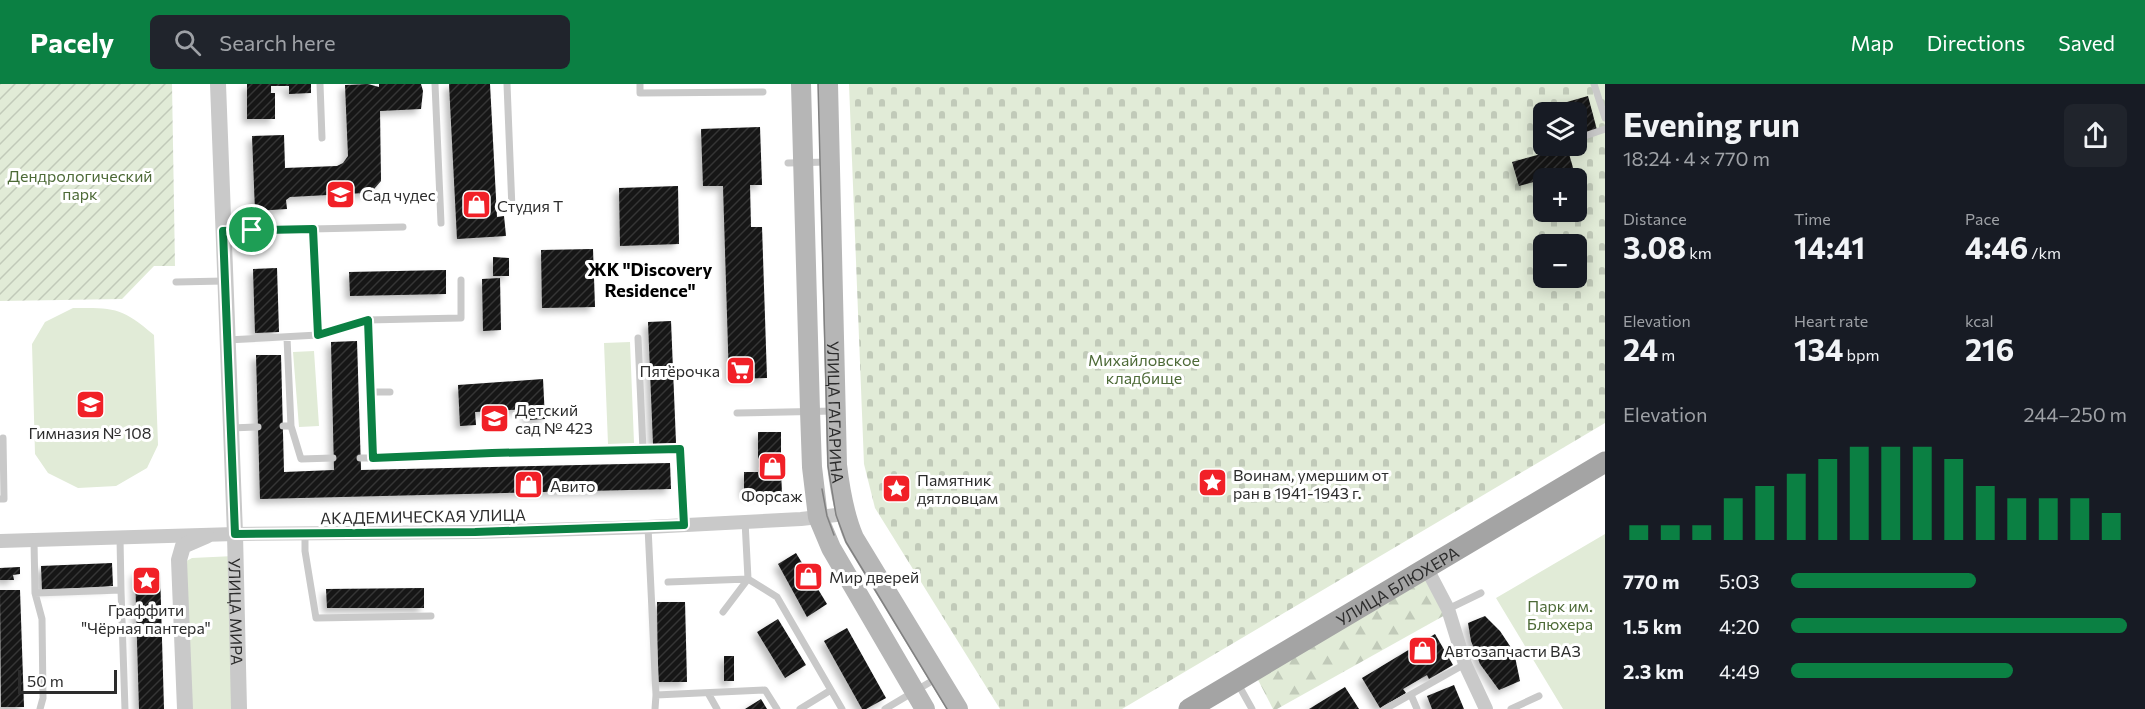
<!DOCTYPE html>
<meta charset="utf-8">
<style>
body{margin:0;font-family:Commissioner,sans-serif;background:#20242c;color:#f1f3f6;height:100vh;display:flex;flex-direction:column;font-size:22px;white-space:nowrap}
*{box-sizing:border-box;margin:0}
p{font-size:20px;color:#9ea1a6}
.icon{flex:none;width:33px;height:33px;fill:none;stroke:currentColor;stroke-width:2;stroke-linecap:round;stroke-linejoin:round}
.map{position:relative;flex:1;overflow:hidden}
.side{display:flex;flex-direction:column;background:#171b24;width:540px}
.side>*{flex:none}
.fabs{position:absolute;left:1533px;top:18px;display:grid;gap:12px}
.fabs a{display:grid;place-items:center;width:54px;height:54px;border-radius:9px;background:#171b24;box-shadow:0 3px 15px #0003;font-size:30px}
.scale{position:absolute;left:18px;bottom:15px;width:99px;box-sizing:border-box;padding-left:6px;border:3px solid #2c2c2c;border-top:0;font-size:16px;line-height:21px;white-space:nowrap;color:#2c2c2c;-webkit-text-stroke:4px #fff;paint-order:stroke}
.pin{position:absolute;display:grid;place-items:center;width:51px;height:51px;color:#fff;margin:-26px;border:3px solid #fff;border-radius:50%;box-shadow:0 2px 6px #0007}
.round{display:grid;place-items:center;flex:none;width:63px;height:63px;border-radius:9px;background:#20242c}
.headline{display:flex;align-items:center;justify-content:space-between;height:102px;padding:0 18px}
h1{font-size:33px;font-weight:700;line-height:45px}
.figures{display:grid;grid-template-columns:repeat(3,1fr);gap:9px;height:102px;padding:6px 18px}
.figures div{display:grid;align-content:center}
.figures b{font-size:30px;font-weight:700}
.figures small{font-size:16px;font-weight:400}
.figures p{font-size:16px}
.chart{height:168px;padding:12px 18px}
.chart p{display:flex;justify-content:space-between}
.chart svg{width:100%;height:108px;margin-top:6px;stroke:#0b8043;stroke-width:6}
ul{padding:0 18px;list-style:none;font-size:20px}
li{display:grid;grid-template-columns:96px 72px 1fr;align-items:center;height:45px}
li i{height:15px;border-radius:8px;background:#0b8043}
header{display:flex;align-items:center;gap:36px;box-sizing:border-box;height:84px;padding:0 30px;background:#0b8043;color:#fff}
header strong{font-size:28px}
nav{display:flex;gap:33px;margin-inline-start:auto;font-size:21px}
.search{width:420px;height:54px;background:#20242c;display:flex;align-items:center;gap:15px;box-sizing:border-box;padding:0 21px;border-radius:9px;color:#9ea1a6;font-size:22px}
main{display:flex;flex:1;min-height:0}
.map>svg:first-child{display:block}
.forest{fill:url(#forest-firs)}
.cemetery{fill:url(#cemetery-stones);fill-rule:evenodd}
.park{fill:#e1ebd7}
.garden{fill:url(#garden-furrows)}
.building{fill:url(#building-hatch);filter:url(#shadow)}
.lines{fill:none;stroke-linecap:round;stroke-linejoin:round}
.service{stroke:#c9c9c9;stroke-width:7}
.minor{stroke:#c9c9c9;stroke-width:14}
.tertiary{stroke:#c9c9c9;stroke-width:16}
.secondary{stroke:#b6b6b6;stroke-width:20}
.primary{stroke:#a4a4a4;stroke-width:21}
.tram{stroke:#818181;stroke-width:1.5}
.route-casing{stroke:#fff;stroke-width:12}
.route{stroke:#0b8043;stroke-width:8}
.labels{text-anchor:middle;dominant-baseline:central;stroke-width:6;stroke-linejoin:round;paint-order:stroke}
.park-label{font-size:16px;fill:#4d6a37;stroke:#fff}
.poi-label{font-size:16px;fill:#2c2c2c;stroke:#fff;text-anchor:start}
.street-label{font-size:16px;fill:#2c2c2c;stroke:#fff}
.neighbourhood-label{font-size:18px;font-weight:bold;fill:#000;stroke:#fff}
</style>
<header>
<strong>Pacely</strong>
<div class="search"><svg class="icon" aria-label="search" viewBox="0 0 24 24"><circle cx="10" cy="10" r="6"/><path d="M15 15l6 6"/></svg>Search here</div>
<nav><a>Map</a><a>Directions</a><a>Saved</a></nav>
</header>
<main>
<div class="map">
<svg width="1605" height="625" viewBox="0 0 1605 625">
<defs>
<pattern id="forest-firs" width="22" height="20" patternUnits="userSpaceOnUse" patternTransform="scale(1.5)"><rect width="22" height="20" fill="#e1ebd7"/><path d="M5 1l3.5 6h-7zM16 11l3.5 6h-7z" fill="#c1cab9"/></pattern>
<pattern id="cemetery-stones" width="16" height="16" patternUnits="userSpaceOnUse" patternTransform="scale(1.5)"><rect width="16" height="16" fill="#e1ebd7"/><path d="M2 7V4a2 2 0 0 1 4 0v3zM10 15v-3a2 2 0 0 1 4 0v3z" fill="#c1cab9"/></pattern>
<pattern id="garden-furrows" width="10" height="10" patternUnits="userSpaceOnUse" patternTransform="scale(1.5)"><rect width="10" height="10" fill="#e1ebd7"/><path d="M-1 1l2-2M0 10L10 0M9 11l2-2" fill="none" stroke="#c1cab9"/></pattern>
<pattern id="building-hatch" width="6" height="6" patternUnits="userSpaceOnUse" patternTransform="scale(1.5)"><rect width="6" height="6" fill="#131313"/><path d="M-1 1l2-2M0 6l6-6M5 7l2-2" fill="none" stroke="#363636"/></pattern>
<filter id="shadow"><feDropShadow dx="-4.5" dy="4.5" stdDeviation="3" flood-color="#0004"/></filter>
</defs>
<rect width="100%" height="100%" fill="#fff"/>
<path class="forest" d="M1426,494L1447,530L1277,625H1273L1256,592Z"/>
<path class="cemetery" d="M849,0H1605V339L1122,625H1000L875,424L864,380ZM1544,28H1576V62H1544ZM1544,94H1576V128H1544ZM1544,160H1576V194H1544Z"/>
<path class="park" d="M73,224C115,224 121,223 154,251L158,361L147,384L116,402L78,404L48,389L35,370L32,260L45,238Z
M630,258L634,359L608,360L604,259Z
M314,267L319,342L299,343L293,268Z
M1605,450V625H1563L1496,514Z
M234,472L239,625H185L179,481L192,474Z"/>
<path class="garden" d="M0,0H172L175,182H154L122,215L0,217Z"/>
<path class="building" d="M247,0H311V9L289,10V2H271V9H275V35H247Z
M368,0L379,3V0H421L423,7L421,25L380,27L381,97L374,105L365,109L290,113L286,116L287,125L255,127L252,52L284,51L285,84L337,82L343,79L348,72L345,1Z
M449,0H490L497,133L504,132L506,152L457,155Z
M1588,12L1597,46L1576,51V28H1562L1560,20Z
M760,43L762,101H750L751,143H762L767,294L729,295L723,102H703L701,45Z
M1567,63L1574,87L1519,102L1512,78Z
M678,102L679,160L620,162L619,104Z
M593,165L595,223L542,224L541,166Z
M493,173L509,174V192H493Z
M277,184L279,248L255,249L253,185Z
M446,186V210L350,212L349,188Z
M500,194L501,246L483,247L482,195Z
M671,237L676,359L653,360L648,238Z
M357,257L361,386L670,379L671,405L260,415L256,271H281L284,388L334,386L331,258Z
M543,295L545,335L527,336V325L475,328L476,341L460,342L458,301Z
M758,348H781V375L785,374L786,386H781L782,410L744,411V388H758Z
M796,469L827,520L807,533L778,480Z
M112,479L113,502L42,506L41,482Z
M20,483V490L13,491L14,496H0V484Z
M160,487L164,625H139L135,488Z
M424,504V524H327L326,505Z
M0,506H20L24,623H1Z
M657,518H685L687,598H658Z
M1485,532L1500,547L1514,568L1520,597L1499,606L1480,580L1471,557L1468,539Z
M778,535L806,581L785,594L757,548Z
M847,544L886,614L866,625H862L824,557Z
M1435,550L1453,581L1429,595L1427,591L1403,605L1406,609L1380,624L1362,594Z
M724,572H734V597H724Z
M1454,601L1464,625H1432L1427,612Z
M1345,603L1359,625H1309Z
M761,615L767,625H745Z"/>
<g class="lines">
<path class="service" d="M320,0L322,54
M435,0L441,139
M507,0L512,125
M640,0V9L763,8
M1594,0L1605,34
M1576,55L1605,45
M788,79L827,78
M313,145L318,251
M223,147L403,143
M176,198L224,197
M287,254L291,342
M638,254L643,366
M227,256L318,251L367,236L461,234V196
M370,308H390
M737,329L834,327
M283,342H291L301,375L333,374
M231,344L258,343
M360,374H373L367,236
M373,374L680,365L684,441
M0,415H4L3,354
M648,443L656,611L765,606L777,625
M305,450V467L316,534L431,532
M34,457L35,509L42,535L43,614L40,625
M668,498L748,495L777,513L842,625
M121,506L125,625
M35,509L121,506L120,454
M1448,525L1481,509
M723,528L748,495L745,437
M1238,600L1252,625
M708,609L717,625
M1411,611L1417,625
M655,625L656,611
M800,625L831,606
M885,625L937,594
M1385,625L1465,580
M1511,625L1539,612"/>
<path class="minor" d="M0,457L235,450L475,448L648,443L801,435L845,430
M1426,483L1448,525L1465,580L1486,625"/>
<g class="tertiary">
<path id="s1" d="M218,0L235,450L239,625"/>
<path d="M185,625L179,476L183,462L206,452"/>
</g>
<g class="secondary">
<path d="M801,0L810,327L812,383L818,433L831,464L925,625"/>
<path id="s2" d="M828,0L837,381C840,406 844,431 854,454L958,625"/>
</g>
<path class="primary" id="s3" d="M1189,625L1605,378"/>
<path class="tram" d="M818,0L828,382L836,431L846,458L947,625
M822,405L827,432L834,451"/>
</g>
<g class="lines">
<defs>
<path id="route" d="M313,145L318,251L368,236L373,374L492,369L680,365L684,441L475,448L235,450L223,147Z"/>
</defs>
<use href="#route" class="route-casing"/>
<use href="#route" class="route"/>
</g>
<defs>
<symbol id="school-square" viewBox="-11 -11 22 22"><rect x="-9" y="-9" width="18" height="18" rx="4" fill="#f12027" stroke="#fff"/><path d="M0-5L7-2L0 1L-7-2ZM-4 1L0 2.5L4 1V4Q0 6-4 4Z" fill="#fff"/></symbol>
<symbol id="shop-square" viewBox="-11 -11 22 22"><rect x="-9" y="-9" width="18" height="18" rx="4" fill="#f12027" stroke="#fff"/><path d="M-5-2.5h2.3a2.7 3.5 0 0 1 5.4 0H5L5.5 6h-11ZM-1.5-2.5h3a1.5 2.3 0 0 0-3 0Z" fill="#fff"/></symbol>
<symbol id="supermarket-square" viewBox="-11 -11 22 22"><rect x="-9" y="-9" width="18" height="18" rx="4" fill="#f12027" stroke="#fff"/><path d="M-6-5.5h2.5l.6 2H6L4.5 2H-2.5L-4.4-4H-6ZM-1.5 3.2a1.3 1.3 0 1 0 .1 0ZM3 3.2a1.3 1.3 0 1 0 .1 0Z" fill="#fff"/></symbol>
<symbol id="sight-square" viewBox="-11 -11 22 22"><rect x="-9" y="-9" width="18" height="18" rx="4" fill="#f12027" stroke="#fff"/><path d="M0-6L1.8-2.2L6-1.7L2.9 1.2L3.7 5.4L0 3.3L-3.7 5.4L-2.9 1.2L-6-1.7L-1.8-2.2Z" fill="#fff"/></symbol>
</defs>
<g fill-rule="evenodd">
<use href="#school-square" x="324" y="94" width="33" height="33"/>
<use href="#shop-square" x="460" y="104" width="33" height="33"/>
<use href="#supermarket-square" x="724" y="270" width="33" height="33"/>
<use href="#school-square" x="74" y="304" width="33" height="33"/>
<use href="#school-square" x="478" y="318" width="33" height="33"/>
<use href="#shop-square" x="756" y="366" width="33" height="33"/>
<use href="#sight-square" x="1196" y="382" width="33" height="33"/>
<use href="#shop-square" x="512" y="384" width="33" height="33"/>
<use href="#sight-square" x="880" y="388" width="33" height="33"/>
<use href="#shop-square" x="792" y="476" width="33" height="33"/>
<use href="#sight-square" x="130" y="480" width="33" height="33"/>
<use href="#shop-square" x="1406" y="550" width="33" height="33"/>
</g>
<g class="labels">
<g class="park-label">
<text x="80" y="91">Дендрологический<tspan x="80" dy="18">парк</tspan></text>
<text x="1144" y="275">Михайловское<tspan x="1144" dy="18">кладбище</tspan></text>
<text x="1560" y="521">Парк им.<tspan x="1560" dy="18">Блюхера</tspan></text>
</g>
<g class="poi-label">
<text x="362" y="110">Сад чудес</text>
<text x="497" y="121">Студия Т</text>
<text x="720" y="286" text-anchor="end">Пятёрочка</text>
<text x="515" y="325">Детский<tspan x="515" dy="18">сад № 423</tspan></text>
<text x="90" y="348" text-anchor="middle">Гимназия № 108</text>
<text x="1233" y="390">Воинам, умершим от<tspan x="1233" dy="18">ран в 1941-1943 г.</tspan></text>
<text x="917" y="395">Памятник<tspan x="917" dy="18">дятловцам</tspan></text>
<text x="550" y="401">Авито</text>
<text x="772" y="411" text-anchor="middle">Форсаж</text>
<text x="829" y="492">Мир дверей</text>
<text x="146" y="525" text-anchor="middle">Граффити<tspan x="146" dy="18">"Чёрная пантера"</tspan></text>
<text x="1444" y="566">Автозапчасти ВАЗ</text>
</g>
<g class="street-label">
<text stroke="none"><textPath href="#s2" startOffset="328">УЛИЦА ГАГАРИНА</textPath></text>
<text transform="translate(423 432) rotate(-1)">АКАДЕМИЧЕСКАЯ УЛИЦА</text>
<text stroke="none"><textPath href="#s3" startOffset="242">УЛИЦА БЛЮХЕРА</textPath></text>
<text stroke="none"><textPath href="#s1" startOffset="528">УЛИЦА МИРА</textPath></text>
</g>
<g class="neighbourhood-label">
<text x="650" y="185">ЖК "Discovery<tspan x="650" dy="21">Residence"</tspan></text>
</g>
</g>
</svg>
<div class="fabs">
<a><svg class="icon" aria-label="layers" viewBox="0 0 24 24"><path d="M12 4l9 5-9 5-9-5zM3 14l9 5 9-5"/></svg></a>
<a>+</a>
<a>−</a>
</div>
<div class="scale">50 m</div>
<div class="pin" style="left:252px;top:146px;background:#1e9e55"><svg class="icon" aria-label="arrive" viewBox="0 0 24 24"><path d="M6 21V4h12l-3 4 3 4H6"/></svg></div>
</div>
<section class="side">
<div class="headline"><div><h1>Evening run</h1><p>18:24 · 4 × 770 m</p></div><a class="round"><svg class="icon" aria-label="share" viewBox="0 0 24 24"><path d="M12 15V3M7 8l5-5 5 5M5 13v7h14v-7"/></svg></a></div>
<div class="figures">
<div><p>Distance</p><b>3.08<small> km</small></b></div>
<div><p>Time</p><b>14:41</b></div>
<div><p>Pace</p><b>4:46<small> /km</small></b></div>
</div>
<div class="figures">
<div><p>Elevation</p><b>24<small> m</small></b></div>
<div><p>Heart rate</p><b>134<small> bpm</small></b></div>
<div><p>kcal</p><b>216</b></div>
</div>
<div class="chart"><p><span>Elevation</span>244–250 m</p>
<svg viewBox="0 0 160 44" preserveAspectRatio="none"><path d="M5 44V38M15 44V38M25 44V38M35 44V27M45 44V22M55 44V17M65 44V11M75 44V6M85 44V6M95 44V6M105 44V11M115 44V22M125 44V27M135 44V27M145 44V27M155 44V33"/></svg>
</div>
<ul>
<li><b>770 m</b>5:03<i style="width:55%"></i></li>
<li><b>1.5 km</b>4:20<i style="width:100%"></i></li>
<li><b>2.3 km</b>4:49<i style="width:66%"></i></li>
</ul>
</section>
</main>
